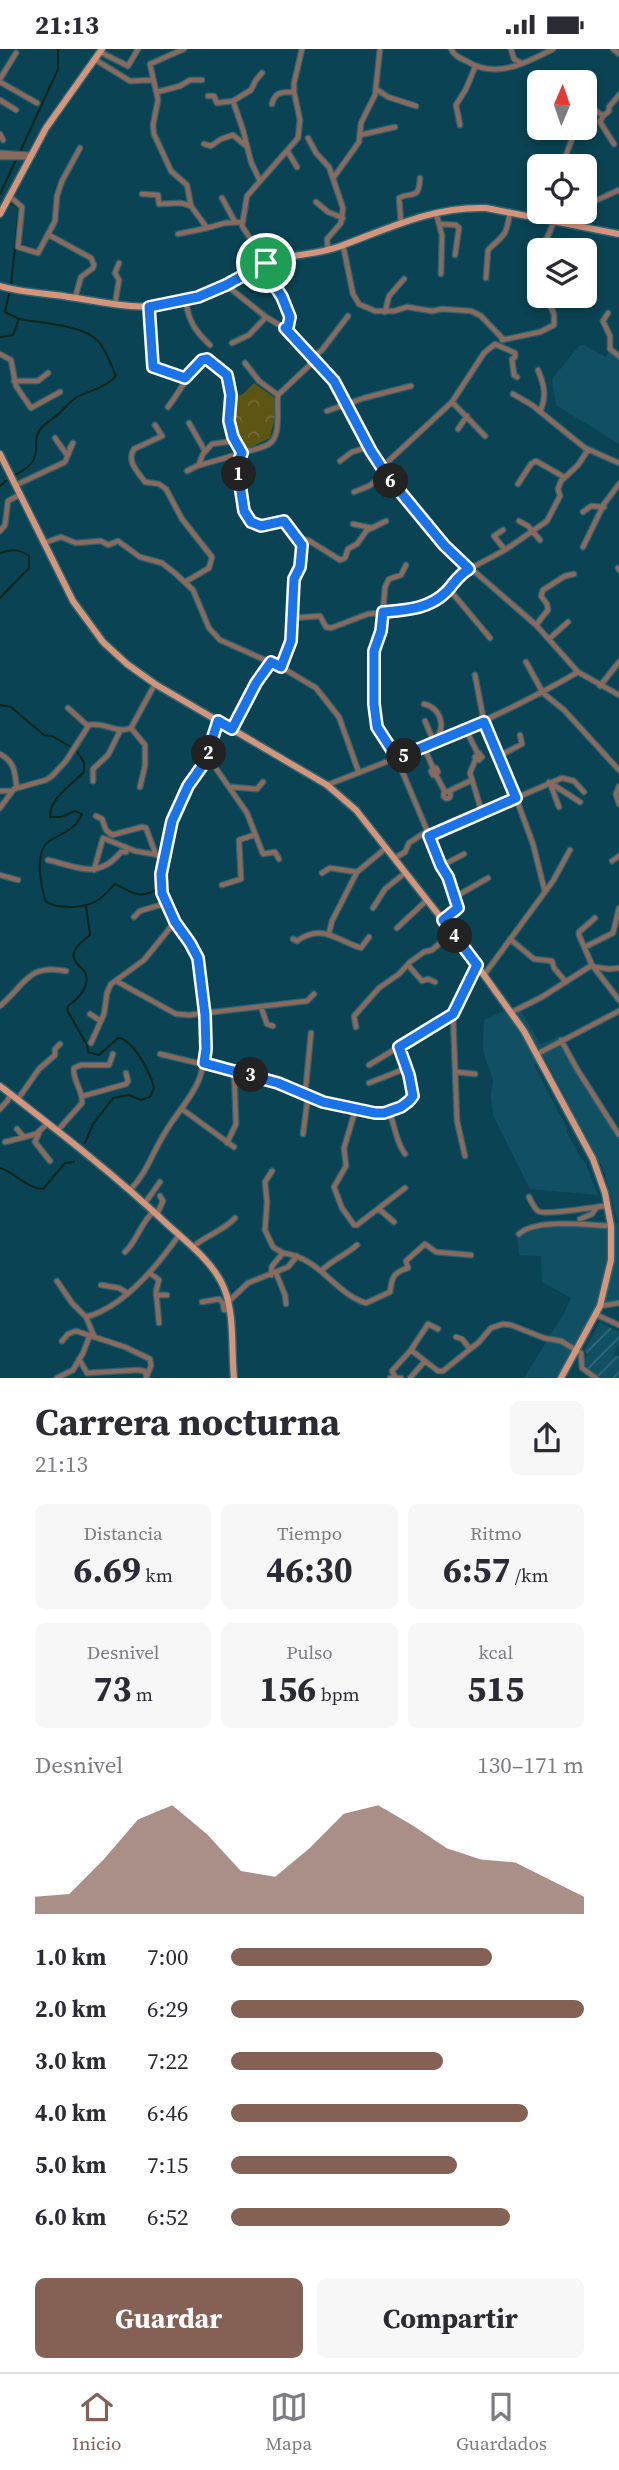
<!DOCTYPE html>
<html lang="es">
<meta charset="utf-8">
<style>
body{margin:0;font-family:"Source Serif 4",serif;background:#f7f7f7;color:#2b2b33;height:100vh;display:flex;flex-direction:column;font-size:26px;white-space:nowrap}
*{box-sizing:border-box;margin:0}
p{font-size:23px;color:#7c7c81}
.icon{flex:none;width:38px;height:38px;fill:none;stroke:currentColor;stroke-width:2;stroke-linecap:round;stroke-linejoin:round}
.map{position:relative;height:1329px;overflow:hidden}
.side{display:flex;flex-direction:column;background:#fff;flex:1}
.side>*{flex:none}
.needle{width:46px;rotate:2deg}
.tools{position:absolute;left:527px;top:21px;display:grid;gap:14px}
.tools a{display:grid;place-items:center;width:70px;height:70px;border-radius:10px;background:#fff;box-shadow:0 4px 10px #0003;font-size:35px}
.pin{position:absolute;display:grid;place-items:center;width:60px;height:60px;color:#fff;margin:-30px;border:4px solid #fff;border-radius:50%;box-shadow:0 2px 7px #0007}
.km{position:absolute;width:35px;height:35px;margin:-18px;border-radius:50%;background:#222;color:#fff;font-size:19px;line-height:35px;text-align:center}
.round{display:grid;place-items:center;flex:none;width:74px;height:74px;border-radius:10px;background:#f7f7f7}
.summary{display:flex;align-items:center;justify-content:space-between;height:119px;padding:0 35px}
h1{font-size:38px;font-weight:700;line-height:52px}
.stats{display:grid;grid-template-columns:repeat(3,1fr);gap:10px;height:119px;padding:7px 35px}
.stats div{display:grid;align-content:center;border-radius:10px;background:#f7f7f7;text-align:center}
.stats b{font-size:35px;font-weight:700}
.stats small{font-size:19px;font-weight:400}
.stats p{font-size:19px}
.chart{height:196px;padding:14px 35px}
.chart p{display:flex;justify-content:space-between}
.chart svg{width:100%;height:126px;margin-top:7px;fill:#856055;opacity:.7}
.primary-button{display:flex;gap:14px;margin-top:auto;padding:14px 35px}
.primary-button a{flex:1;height:80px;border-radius:10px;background:#856055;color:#fff;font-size:28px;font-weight:700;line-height:80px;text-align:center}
.primary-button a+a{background:#f7f7f7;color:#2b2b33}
ul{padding:0 35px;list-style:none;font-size:23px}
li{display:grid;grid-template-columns:112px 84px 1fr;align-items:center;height:52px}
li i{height:18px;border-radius:9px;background:#856055}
.status{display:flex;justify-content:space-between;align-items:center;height:49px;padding:0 35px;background:#fff;direction:ltr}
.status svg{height:19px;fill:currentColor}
.menu{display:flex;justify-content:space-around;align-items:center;height:98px;border-top:2px solid #e1e1e2;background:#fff;font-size:19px;color:#7c7c81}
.menu a{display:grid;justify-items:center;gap:4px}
.menu .on{color:#856055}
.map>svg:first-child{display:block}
.built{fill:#115063}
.industrial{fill:url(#industrial-furrows)}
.forest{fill:url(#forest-crowns)}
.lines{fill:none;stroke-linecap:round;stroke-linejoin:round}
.stream{stroke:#0d261b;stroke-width:2}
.minor-casing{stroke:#2c6272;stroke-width:7}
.major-casing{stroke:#2c6272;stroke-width:9}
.minor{stroke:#8a6a5d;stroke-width:4.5}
.major{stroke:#d5957a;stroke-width:6}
.route-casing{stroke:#fff;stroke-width:14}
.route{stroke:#1a73e8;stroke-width:9}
</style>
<div class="status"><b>21:13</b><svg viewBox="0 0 49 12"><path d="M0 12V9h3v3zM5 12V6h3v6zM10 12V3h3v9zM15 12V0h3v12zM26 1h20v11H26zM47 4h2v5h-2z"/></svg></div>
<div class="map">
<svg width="619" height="1329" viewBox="0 0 619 1329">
<defs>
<pattern id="industrial-furrows" width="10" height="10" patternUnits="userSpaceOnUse" patternTransform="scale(1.75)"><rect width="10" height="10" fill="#115063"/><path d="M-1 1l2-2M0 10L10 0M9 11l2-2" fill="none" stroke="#31697a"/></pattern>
<pattern id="forest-crowns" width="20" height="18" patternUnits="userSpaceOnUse" patternTransform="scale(1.75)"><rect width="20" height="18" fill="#5c5514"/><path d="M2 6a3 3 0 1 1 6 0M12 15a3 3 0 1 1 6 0" fill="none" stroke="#716d36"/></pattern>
</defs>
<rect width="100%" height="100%" fill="#0a4353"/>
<path class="built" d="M580,296H584L606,308L609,303L619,308V395L556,356L552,330Z
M518,956L540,995L560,987L619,1080V1257L594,1262L556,1329H524L564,1264L571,1249L542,1233L541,1207L519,1206L517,1188L545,1176L618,1174L604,1122L545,1009L534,1016L568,1081L566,1082L582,1111H584L598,1146L530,1140L493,1066L491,1047L493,1031L483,1002L484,971Z"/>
<path class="industrial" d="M600,1274L619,1283V1294L614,1305L619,1308V1329H599L583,1319L587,1304L584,1302Z"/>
<path class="forest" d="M254,334L275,349V368L270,389L249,399H241C232,383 228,368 232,350L243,345Z"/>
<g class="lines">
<path class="stream" d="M20,103L58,20V0
M0,145L16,111
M9,153L19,159L11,236
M0,288L13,286L19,270L5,263L10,241
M15,426C51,408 26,394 43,377C47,373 52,371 56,367C63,361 69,353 77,348C90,342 106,338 116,327C111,316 107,302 98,292C84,276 40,274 19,270
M0,437L10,428
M0,504C11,500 19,500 29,507V519L0,549
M0,656L11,658L44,686L52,687L71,698
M76,701L84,713V723C72,735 49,750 50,768H61L75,762L82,765C75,782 61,784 48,793C34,804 41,838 46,853C60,860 84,860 98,851C105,847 109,840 115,835C133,843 137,851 158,840
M85,1094L93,1075L113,1049L129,1046L141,1051L150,1048L154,1039C151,1025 133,990 118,989L99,1006L88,1003L87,996L67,961L68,957C78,950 91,937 85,923C82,918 75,915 74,909C71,900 84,891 90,886L86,857
M0,1119C16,1124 26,1139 43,1140L65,1114L74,1113"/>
<defs>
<path id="minor" d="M184,0L150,15L158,51L153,76L154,85L171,122L187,136L191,157L207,179L225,174L242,173
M451,0C455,8 461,9 468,13C497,30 526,14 553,0
M511,0L514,10L521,14
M613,0L619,5
M100,3L128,17L138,0
M94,10L130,32L153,31
M0,30L16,4
M0,33L37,54
M376,40L388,48L416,57
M157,43L180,37L190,31H202
M208,47H214L217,54L233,52
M0,51L16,61
M272,55C275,42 283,43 294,43
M587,55L603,67L609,62V58L619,46
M603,67L600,73L614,95
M460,76L456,56L466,40L475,18
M0,85L3,91
M360,86L395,78
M308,89L316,104L329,118L343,159L341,174L327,190L328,201
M204,95L211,97L221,90L233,86L245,96
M288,103L297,118
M0,104L33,106
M0,108H31
M562,117L576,79
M334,128L359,93L361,74L375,46L380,0
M260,132L251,113L243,81L233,52L251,41L256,31L262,24
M142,145L158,146L159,155L181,154L191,157
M9,147L22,158L18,198L38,204L55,172L57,147L62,132L80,99
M222,149L235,173
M316,153L328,163L343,169
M584,157L619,141
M436,164L442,186L441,225
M401,173L399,149C412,142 419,152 420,129
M563,173L574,163
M440,175L456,176L459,179L455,206
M178,185L207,179
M49,186L91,209L94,216L93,219L81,228L75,249
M343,196L353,245L359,255L375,262H394L407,258L432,262L442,260L471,262L481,267L503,290
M546,201V191L554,173
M486,229L488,201C504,185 506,189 510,163
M226,236L266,268L291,283L329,325L339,339L379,416L444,496L536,576L578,623L619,646
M186,252C188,272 196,283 210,296
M115,255L119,231L115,224L119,214
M149,258L153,318L185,329
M385,263L389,247L404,230
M608,264L603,272L610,287V300L619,307
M285,279H288L290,268L282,248L273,236L266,214L242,177L247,147L298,89L300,71L294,43V34L302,0
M502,291L540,283L554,276V265L548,252
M232,294L249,286L266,268
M0,305L11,311L16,337L31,359L60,343
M313,308L322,301L348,267
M245,314L259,332L278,346
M538,321C544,335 547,348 540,362
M14,332H38L48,324
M513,345L532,356L585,399L619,414
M452,353L485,387
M168,358C181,341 188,324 204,310C221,314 232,332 231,349C230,357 227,364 229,372C231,384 236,394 242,404L197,417L187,422
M327,362L364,349L411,337
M189,374L205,402
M155,376L162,387L134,400C126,412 138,423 145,433L159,435L166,440L182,470L212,508L209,519L185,533
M458,380L467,367
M55,389L67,406
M340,412L352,403L368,398
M199,415L203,405L212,395L234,392
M381,419L452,353L484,304L495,295L515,304V308L512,310L514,326L517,328
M518,435L531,415L536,412L564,428
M16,436L65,413L73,394L70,399
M354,443L369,437L385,425
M583,463L591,457L604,458
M519,472L528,477L540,491
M353,475L372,479L386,472
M503,481L494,487L505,501
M0,482L5,476L8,452L19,446
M300,490L308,491L340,511L345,509L348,500L357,495L367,481L372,479
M44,494L61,488L76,494L101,492L108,496L118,492L140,508L162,514L176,525L193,541L209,579L220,591L281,618L316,639L339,668L359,724
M583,498L604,455L619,435
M406,516L401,526L389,530L385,538L382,575L374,602L373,645L376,673L397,710L455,848L458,859L443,871
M618,519L619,521
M449,540L490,589
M293,569L320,567L326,578L331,579L368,565L413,560L436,552L449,540L460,525L505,501L547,472L560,447L558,440L561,432L578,416L588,401
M536,576L548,561L547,555L541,547L543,541L565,527L574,525
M549,590L568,573
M526,613L543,644L564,661L619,721
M281,618L291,592L294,530L300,518L302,496L284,472L261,477L251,473L244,462L238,416L242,404C250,401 261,400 269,395C282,387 276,359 278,346L315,311
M475,626L484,673L509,730L533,795L545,843
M600,637L619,613
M424,655C441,659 447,679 434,691
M68,659L88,677
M425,672L434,693
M131,679L145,696V717L140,738
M232,680L256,634L271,613
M466,681L478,705
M424,698L433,719
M479,704L482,708L479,711L475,708Z
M0,705C16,714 14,723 17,739
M499,707L522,695L520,686
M208,708L247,764L263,805L275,803L279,810
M476,709L470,724L480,757
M436,719L438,723L433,726L431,722Z
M436,726L445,743
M93,732V720L108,706L120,682
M549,733L580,753
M550,734L559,758
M327,736C415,702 496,671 578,623
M619,737L616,745L619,755
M232,738L257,740L263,733
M0,742H11
M449,742L472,731
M443.5 746a3.5 3.5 0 1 1 7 0a3.5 3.5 0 1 1-7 0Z
M0,759L14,740L46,731L52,727L66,712L89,676C105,673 116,685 131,679L155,635
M96,767L102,770L106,781L112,786L142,778L146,779L156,806
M429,787L562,729L574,732L584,743
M395,809L405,803L409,794L427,782
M48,811C78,818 98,831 121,803H126V798
M612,812L619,807
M441,817L464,805
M94,821L103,789L135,802L164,807
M322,824L330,819L357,823
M0,826L18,831
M222,836L241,830L239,791L254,786
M455,848L488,829
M373,859L385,840L405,824
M134,868L140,862L167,854
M595,869L579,883V886L592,916L619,951
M397,879L427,851
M329,884L332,872L357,823L386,799
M293,890L297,892C323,874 336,891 361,899L369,888
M510,890L534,910L552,912L554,919L566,933
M585,898L613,884L619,859
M408,916L422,932L428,930L435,933
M595,918L609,920L619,919
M484,926L553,832L570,801
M118,933L176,965L189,966L307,952L314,945
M0,957C25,936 28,914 66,922
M261,958L267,975L273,977
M512,963L542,948L592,916
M90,965L101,972
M453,965L457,1072L465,1107
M356,978L354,967L379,939L399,925L410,913L424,903L432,901L453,883
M561,991L577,1020L619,1086
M91,994L104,965L107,944L111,935L144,911L174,874
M160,1005L264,1030L323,1053L371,1064L389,1063L407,1054L413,1047L409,1026L399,997
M537,1005L619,962
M369,1016L453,965L477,917
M456,1023L475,1025
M369,1034L407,1019
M305,1046L311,984
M83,1047L126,1035L128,1032L126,1024
M18,1050L39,1020L55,1006V1000L60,995
M356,1059L344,1099L346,1117L334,1138L342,1159L354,1176H357L405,1139
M0,1060L8,1051L10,1045
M182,1060L234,1098
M389,1063C396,1079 395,1091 405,1105
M17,1080L23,1087
M58,1081L82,1054C83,1041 72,1031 74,1019L81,1016H109L113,1005
M39,1084L35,1093L50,1112
M303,1085L308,1047
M5,1093L36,1085L48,1074
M227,1094L236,1075L234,1021
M272,1122L265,1133L267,1153L265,1181L273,1198L283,1204
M130,1141C147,1124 153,1102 166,1082C176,1065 190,1051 198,1033C210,1006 208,928 195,902C191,894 184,888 179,880C169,866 159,843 161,826C164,794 175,763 190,735C195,725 203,718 207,708C212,697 215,684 218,672
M529,1148C531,1152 534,1159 538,1162C545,1167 596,1157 607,1157
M145,1154L160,1133
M379,1160L394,1173
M157,1165L163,1152L160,1147
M580,1170L592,1165L597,1158
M519,1185C536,1169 587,1176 611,1177
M193,1198C206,1186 222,1183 235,1169
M125,1203C138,1191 139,1176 154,1162
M321,1222C332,1211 346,1206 357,1196
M150,1224L159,1231L156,1242L159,1274
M276,1224L285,1246L286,1255
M271,1226L272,1217L283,1204C321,1209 335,1245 366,1254L390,1243C392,1229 392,1224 408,1219L406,1212L425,1195L436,1203L471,1206
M57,1232L72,1254L86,1268L94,1287
M101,1236L119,1239L127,1244
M156,1246H167
M202,1253L219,1250L223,1254L224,1261H229
M228,1253L248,1234L288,1218L297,1207
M600,1257L619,1254
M597,1266L619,1276
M86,1268C124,1258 158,1216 179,1186
M456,1288L462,1290L470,1300
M62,1292L68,1285L76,1282L125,1298L150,1310L151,1317L146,1329
M411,1301L425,1312
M79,1310L87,1324L138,1321L144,1322L147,1327
M395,1328L392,1322L411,1301L428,1275L438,1280
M57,1329L73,1321L83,1304L90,1286
M390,1329H401
M410,1329L425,1312L438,1322H443L479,1293L491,1279L503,1275L511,1276L544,1289L561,1292L581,1304L582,1319L596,1329"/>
<path id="major" d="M0,165L46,79L102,0
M0,237C20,243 42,244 63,247C104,253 144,264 184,253C214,244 238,226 266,214C289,205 315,206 338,198C387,180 433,157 486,159L619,185
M0,405L73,552L103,593L127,615L155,635L327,736L356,761L461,894L524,982L593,1110L605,1144L611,1177V1211L600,1257L561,1329
M0,1037C58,1082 115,1126 168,1176C188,1194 214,1214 224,1239C235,1266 231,1301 234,1329"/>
</defs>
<use href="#minor" class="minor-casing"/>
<use href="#major" class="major-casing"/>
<use href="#minor" class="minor"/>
<use href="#major" class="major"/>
</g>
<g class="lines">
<defs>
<path id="route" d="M266,214L270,229L282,248L290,268L288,278L285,279L334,332L371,402L388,428L444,496L469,520C458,526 454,535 446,543C429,560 406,561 383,563L381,582L374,602V655L377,678L397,709L484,673L516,749L429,787L441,817L448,828L458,859L443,871L477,916L453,965L399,998L409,1026L413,1047L409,1052L401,1058L384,1064H375L323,1053L278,1034L204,1014L206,1000L205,966L198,909L190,894L175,873L162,844L161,825L172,772L188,737L205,713L218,672L232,680L256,634L271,613L281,618L291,592L294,530L300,518L302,496L284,472L261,477L251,473L244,462L237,416L242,404L233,388L229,372L231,346L227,326L207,310L202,311L185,329L153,318L149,258L198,248L226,236Z"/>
</defs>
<use href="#route" class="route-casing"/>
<use href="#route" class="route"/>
</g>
</svg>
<div class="tools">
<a><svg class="needle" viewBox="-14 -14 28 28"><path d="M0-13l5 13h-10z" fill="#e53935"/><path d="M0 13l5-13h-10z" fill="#7c7c81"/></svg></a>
<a><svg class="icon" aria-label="locate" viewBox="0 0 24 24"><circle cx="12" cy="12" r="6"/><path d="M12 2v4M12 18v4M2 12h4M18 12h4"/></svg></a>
<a><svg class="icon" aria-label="layers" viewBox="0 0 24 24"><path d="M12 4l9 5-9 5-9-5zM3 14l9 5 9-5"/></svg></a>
</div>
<div class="pin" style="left:266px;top:214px;background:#1e9e55"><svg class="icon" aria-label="arrive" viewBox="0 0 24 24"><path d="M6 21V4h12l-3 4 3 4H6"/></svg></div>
<b class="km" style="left:239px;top:425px">1</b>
<b class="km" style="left:209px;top:704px">2</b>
<b class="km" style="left:251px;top:1026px">3</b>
<b class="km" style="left:455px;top:887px">4</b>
<b class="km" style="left:404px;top:707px">5</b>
<b class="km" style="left:391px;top:432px">6</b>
</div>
<section class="side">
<div class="summary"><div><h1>Carrera nocturna</h1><p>21:13</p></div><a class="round"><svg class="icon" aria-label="share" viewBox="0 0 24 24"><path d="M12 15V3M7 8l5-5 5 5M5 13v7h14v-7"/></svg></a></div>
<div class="stats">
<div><p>Distancia</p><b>6.69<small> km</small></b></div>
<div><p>Tiempo</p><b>46:30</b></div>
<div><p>Ritmo</p><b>6:57<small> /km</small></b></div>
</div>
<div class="stats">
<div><p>Desnivel</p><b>73<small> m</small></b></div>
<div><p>Pulso</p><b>156<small> bpm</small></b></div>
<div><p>kcal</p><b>515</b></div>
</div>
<div class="chart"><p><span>Desnivel</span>130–171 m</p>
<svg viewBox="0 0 160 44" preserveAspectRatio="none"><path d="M0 44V38L10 37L20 25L30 11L40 6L50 16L60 29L70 31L80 21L90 9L100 6L110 13L120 21L130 25L140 26L150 32L160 38V44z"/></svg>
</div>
<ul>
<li><b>1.0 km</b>7:00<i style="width:74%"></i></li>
<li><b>2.0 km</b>6:29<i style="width:100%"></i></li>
<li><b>3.0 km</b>7:22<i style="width:60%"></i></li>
<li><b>4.0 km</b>6:46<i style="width:84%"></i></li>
<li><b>5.0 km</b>7:15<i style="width:64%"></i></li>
<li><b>6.0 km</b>6:52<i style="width:79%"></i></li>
</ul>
<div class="primary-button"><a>Guardar</a><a>Compartir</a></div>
</section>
<nav class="menu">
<a class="on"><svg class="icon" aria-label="home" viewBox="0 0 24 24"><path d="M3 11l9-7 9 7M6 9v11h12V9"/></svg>Inicio</a>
<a><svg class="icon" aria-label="map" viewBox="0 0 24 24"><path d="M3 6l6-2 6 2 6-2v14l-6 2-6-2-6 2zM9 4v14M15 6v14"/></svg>Mapa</a>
<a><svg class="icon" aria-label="saved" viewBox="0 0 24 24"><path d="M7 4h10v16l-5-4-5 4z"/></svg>Guardados</a>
</nav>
